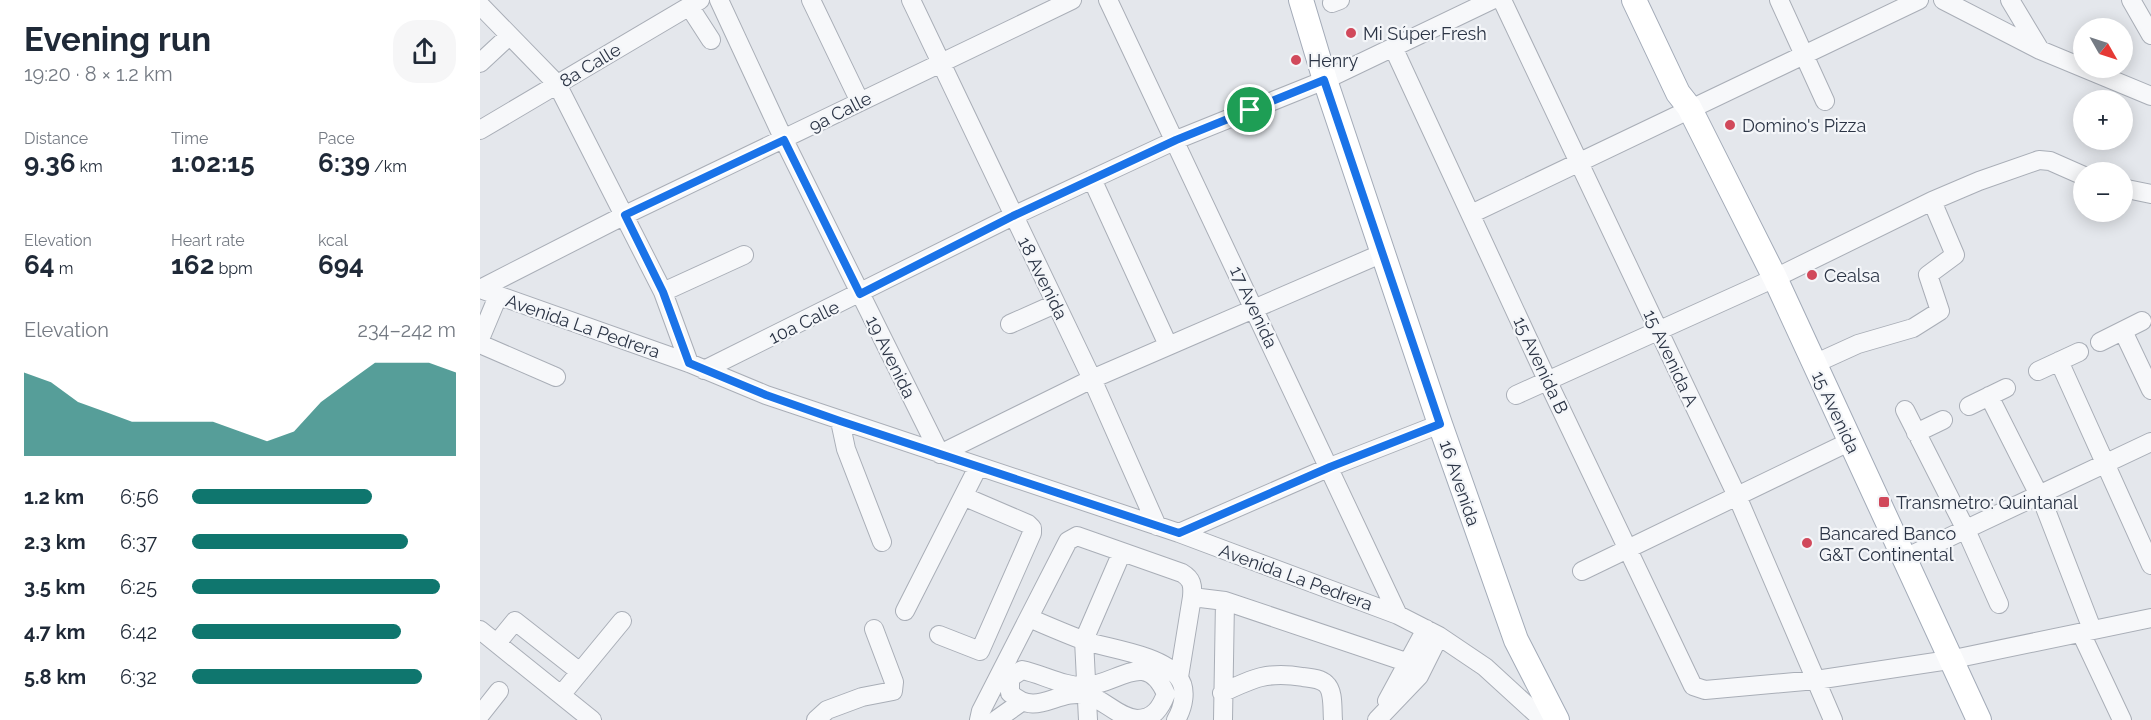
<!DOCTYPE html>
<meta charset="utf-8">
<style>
body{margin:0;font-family:Raleway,sans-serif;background:#f6f6f7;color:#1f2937;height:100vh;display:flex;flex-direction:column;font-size:22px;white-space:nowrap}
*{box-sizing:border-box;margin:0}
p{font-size:20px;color:#747a83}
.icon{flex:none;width:33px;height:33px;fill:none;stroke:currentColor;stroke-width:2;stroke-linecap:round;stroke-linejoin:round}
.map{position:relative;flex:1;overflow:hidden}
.sheet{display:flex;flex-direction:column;background:#fff;width:480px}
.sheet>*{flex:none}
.needle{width:39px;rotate:129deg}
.buttons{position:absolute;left:1593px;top:18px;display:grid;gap:12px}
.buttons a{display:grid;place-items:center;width:60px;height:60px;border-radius:50%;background:#fff;box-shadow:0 3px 15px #0003;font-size:30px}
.pin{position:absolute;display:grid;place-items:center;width:51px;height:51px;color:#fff;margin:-26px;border:3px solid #fff;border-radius:50%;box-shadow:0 2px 6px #0007}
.round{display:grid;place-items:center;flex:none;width:63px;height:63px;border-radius:24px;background:#f6f6f7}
.headline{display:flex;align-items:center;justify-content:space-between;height:102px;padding:0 24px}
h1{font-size:33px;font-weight:700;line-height:45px}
.figures{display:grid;grid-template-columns:repeat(3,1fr);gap:9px;height:102px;padding:6px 24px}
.figures div{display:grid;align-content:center}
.figures b{font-size:26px;font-weight:700}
.figures small{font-size:16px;font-weight:400}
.figures p{font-size:16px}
.chart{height:168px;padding:12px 24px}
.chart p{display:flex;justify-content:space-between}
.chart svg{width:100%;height:108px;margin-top:6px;fill:#0f766e;opacity:.7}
ul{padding:0 24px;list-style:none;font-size:20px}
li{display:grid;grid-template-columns:96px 72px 1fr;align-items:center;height:45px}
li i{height:15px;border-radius:8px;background:#0f766e}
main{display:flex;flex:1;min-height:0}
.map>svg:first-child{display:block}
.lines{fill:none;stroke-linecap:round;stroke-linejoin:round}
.minor-casing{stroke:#a9aeb7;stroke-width:20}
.major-casing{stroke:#a3abb8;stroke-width:26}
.minor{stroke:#f7f8fa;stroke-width:18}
.major{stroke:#fff;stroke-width:24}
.route-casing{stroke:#fff;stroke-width:12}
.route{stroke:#1a73e8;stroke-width:8}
.poi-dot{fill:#d1495b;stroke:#f4f6f9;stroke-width:2}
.labels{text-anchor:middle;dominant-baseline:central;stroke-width:4.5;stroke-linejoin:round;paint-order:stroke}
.poi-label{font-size:18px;fill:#2b3445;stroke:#f4f6f9;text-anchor:start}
.street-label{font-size:18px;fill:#2b3445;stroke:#f4f6f9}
</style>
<main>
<section class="sheet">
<div class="headline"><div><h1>Evening run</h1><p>19:20 · 8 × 1.2 km</p></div><a class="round"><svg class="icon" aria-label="share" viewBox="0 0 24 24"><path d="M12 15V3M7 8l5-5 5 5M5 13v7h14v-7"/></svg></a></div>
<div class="figures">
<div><p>Distance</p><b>9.36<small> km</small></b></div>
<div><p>Time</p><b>1:02:15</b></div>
<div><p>Pace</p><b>6:39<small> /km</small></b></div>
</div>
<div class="figures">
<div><p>Elevation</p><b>64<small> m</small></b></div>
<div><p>Heart rate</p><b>162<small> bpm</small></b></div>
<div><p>kcal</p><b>694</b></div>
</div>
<div class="chart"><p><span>Elevation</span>234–242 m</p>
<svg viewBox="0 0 160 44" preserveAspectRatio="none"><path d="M0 44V10L10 14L20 22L30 26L40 30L50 30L60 30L70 30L80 34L90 38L100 34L110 22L120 14L130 6L140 6L150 6L160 10V44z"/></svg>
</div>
<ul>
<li><b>1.2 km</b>6:56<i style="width:68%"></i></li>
<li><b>2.3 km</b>6:37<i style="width:82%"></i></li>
<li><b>3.5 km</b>6:25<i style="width:94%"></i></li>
<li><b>4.7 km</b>6:42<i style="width:79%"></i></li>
<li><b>5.8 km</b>6:32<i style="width:87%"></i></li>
</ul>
</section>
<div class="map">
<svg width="1671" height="720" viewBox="0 0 1671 720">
<rect width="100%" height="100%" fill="#e4e7ec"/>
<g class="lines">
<defs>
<path id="minor" d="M239,0L304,140L460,454L612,379L903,253
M331,0L380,102
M431,0L612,379L677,526
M628,0L918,615
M1022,0L1257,496L1353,720
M1299,0L1345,101
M1463,0L1560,50L1671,96
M1530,0L1560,50
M1651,0L1671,35
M852,3L860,0
M0,5L77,84L183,292L209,363
M209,6L231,40
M913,47L1068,382L1213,686L1225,690L1336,680L1469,660L1671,618
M0,63L29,36
M0,130L220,0
M612,179L688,345
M1642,188L1671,194
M991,214L1439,0
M0,289L209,363L286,395L699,533L918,615L959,636L1005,667L1063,720
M0,289L145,215L592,0
M183,292L264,255
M530,324L575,304
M1643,331L1671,390
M0,339L18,296
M1620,342L1662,321
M0,344L76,377
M1579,361L1671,565
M1334,364L1378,344L1433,328L1460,311L1448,275L1475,255L1452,201
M224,370L533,216L696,140L845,80L1012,0
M1558,371L1599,352
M1036,395L1295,278L1452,201L1499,181L1559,160L1570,161L1604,176
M1509,396L1559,495
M1489,406L1526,388
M1425,410L1486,530L1519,604
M360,421L366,449L402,542
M1436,433L1463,420
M1564,505L1612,629
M699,533L850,467L960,424
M1425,558L1671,442
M1102,571L1369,442
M425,611L498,467
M549,618C568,626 586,634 605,641C630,649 682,655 698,677C708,689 703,708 696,720
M0,630L112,720
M1601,633L1642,720
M459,635L500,651L552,533V528L548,524L485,497
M17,643L35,621L100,672
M542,670C562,674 584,687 605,686C637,685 666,648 686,694C681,707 674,719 657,719C639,718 625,700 607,695C576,688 558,719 530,693V678Z
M699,677L712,597L745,601L926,662
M742,693C773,678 788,671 823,677C830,678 840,678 846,684C854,691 852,709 853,720
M81,695L142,621
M907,701L946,629
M0,715L19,691
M336,720L347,710L382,697L413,691L414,682L394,629
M499,720L501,711L588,541L597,536L702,573C712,579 713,585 712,597
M516,720L540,703
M608,720L604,640L642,552
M743,720L745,601
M897,720L939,676L959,636"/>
<path id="major" d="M821,0L845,80L960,424L1036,640L1077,720
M1154,0L1198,93L1209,107L1295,278L1499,720"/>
</defs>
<use href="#minor" class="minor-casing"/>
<use href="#major" class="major-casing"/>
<use href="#minor" class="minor"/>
<use href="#major" class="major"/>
</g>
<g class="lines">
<defs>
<path id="route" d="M844,80L960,424L850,467L699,533L360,421L286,395L209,363L183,292L145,215L304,140L380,294L533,216L696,140Z"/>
</defs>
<use href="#route" class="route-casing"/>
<use href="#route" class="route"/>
</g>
<g class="poi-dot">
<circle cx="871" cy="33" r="6"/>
<circle cx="816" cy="60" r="6"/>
<circle cx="1250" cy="125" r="6"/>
<circle cx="1332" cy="275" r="6"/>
<rect x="1398" y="496" width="12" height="12" rx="3"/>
<circle cx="1327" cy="543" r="6"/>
</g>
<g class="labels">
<g class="poi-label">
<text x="883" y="33">Mi Súper Fresh</text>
<text x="828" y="60">Henry</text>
<text x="1262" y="125">Domino's Pizza</text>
<text x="1344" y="275">Cealsa</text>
<text x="1416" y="502">Transmetro: Quintanal</text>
<text x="1339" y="533">Bancared Banco<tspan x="1339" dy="21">G&amp;T Continental</tspan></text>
</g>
<g class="street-label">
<text transform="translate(110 65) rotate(-31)">8a Calle</text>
<text transform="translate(360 112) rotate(-27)">9a Calle</text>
<text transform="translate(563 278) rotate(64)">18 Avenida</text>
<text transform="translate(774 307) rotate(65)">17 Avenida</text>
<text transform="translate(324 322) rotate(-26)">10a Calle</text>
<text transform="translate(103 326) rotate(19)">Avenida La Pedrera</text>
<text transform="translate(411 357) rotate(64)">19 Avenida</text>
<text transform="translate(1191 358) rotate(65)">15 Avenida A</text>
<text transform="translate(1061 365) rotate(65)">15 Avenida B</text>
<text transform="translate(1356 412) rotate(65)">15 Avenida</text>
<text transform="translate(980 483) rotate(71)">16 Avenida</text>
<text transform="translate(816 577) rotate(20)">Avenida La Pedrera</text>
</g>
</g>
</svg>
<div class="buttons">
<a><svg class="needle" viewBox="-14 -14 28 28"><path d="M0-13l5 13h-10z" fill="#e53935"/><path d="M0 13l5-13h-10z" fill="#747a83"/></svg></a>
<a>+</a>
<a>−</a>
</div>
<div class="pin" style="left:770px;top:110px;background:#1e9e55"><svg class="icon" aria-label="arrive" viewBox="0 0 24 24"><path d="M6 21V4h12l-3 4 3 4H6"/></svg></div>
</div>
</main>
